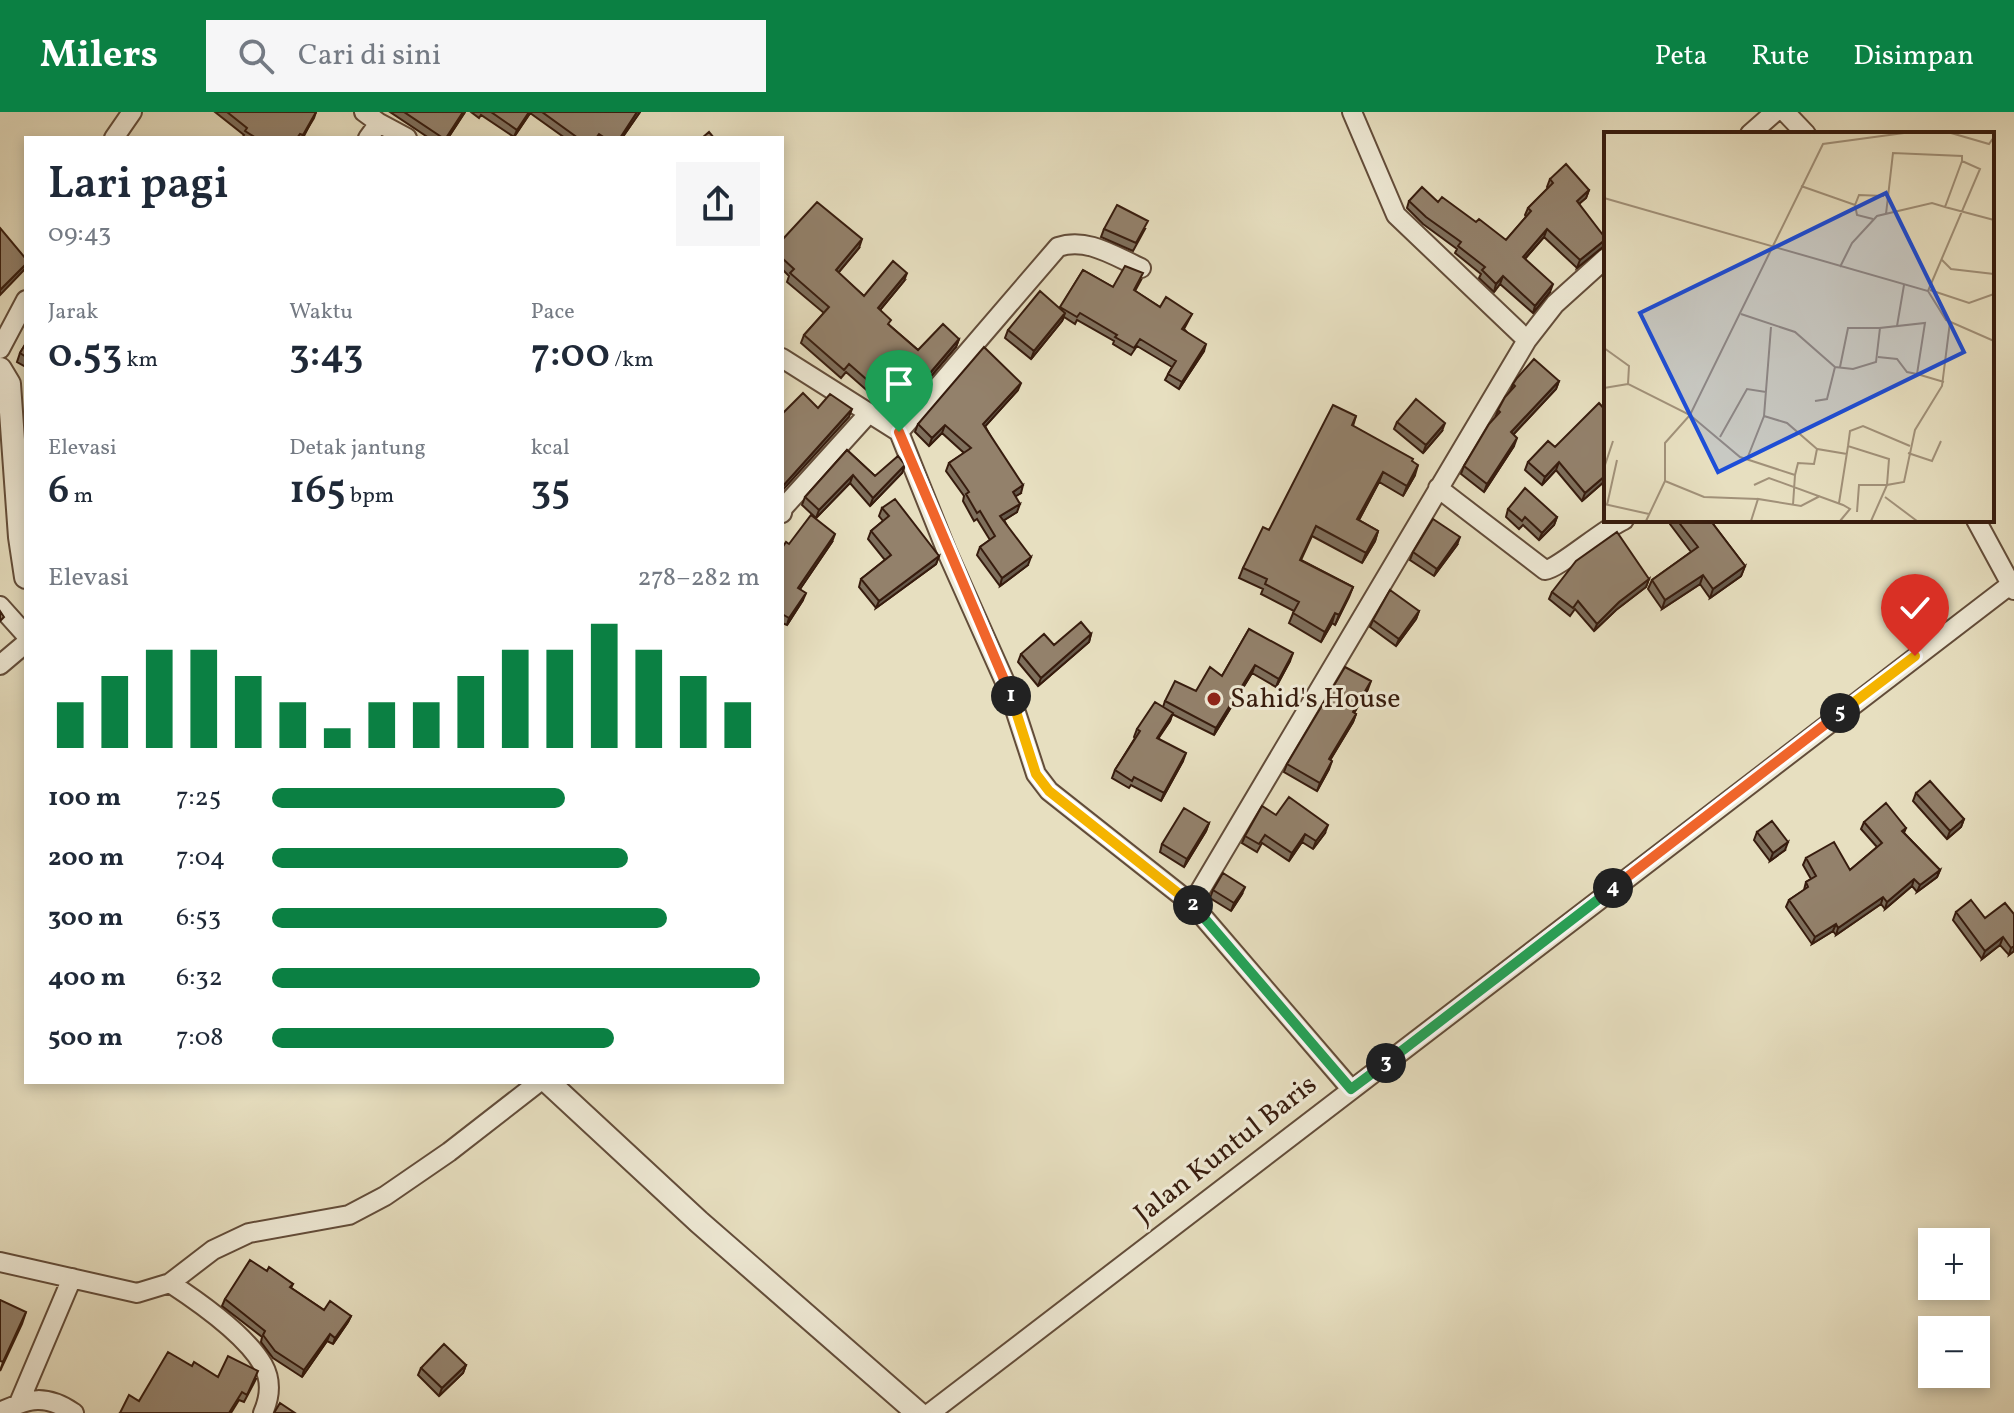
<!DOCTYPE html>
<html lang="id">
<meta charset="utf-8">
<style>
body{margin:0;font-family:Vollkorn,serif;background:#f6f6f7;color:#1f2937;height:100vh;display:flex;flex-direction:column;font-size:30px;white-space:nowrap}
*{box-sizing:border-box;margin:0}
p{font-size:26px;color:#747a83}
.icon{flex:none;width:44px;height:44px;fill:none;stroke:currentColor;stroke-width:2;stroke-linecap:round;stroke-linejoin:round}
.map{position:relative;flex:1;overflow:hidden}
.panel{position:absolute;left:24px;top:24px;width:760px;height:948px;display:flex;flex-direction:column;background:#fff;border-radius:0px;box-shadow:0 4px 12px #0003}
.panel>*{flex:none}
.tools{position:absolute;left:1918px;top:1116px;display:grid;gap:16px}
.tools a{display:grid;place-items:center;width:72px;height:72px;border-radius:0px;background:#fff;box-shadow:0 4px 12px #0003;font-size:40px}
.pin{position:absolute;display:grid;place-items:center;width:68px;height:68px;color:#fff;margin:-82px -34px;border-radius:50% 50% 50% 0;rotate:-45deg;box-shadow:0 0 8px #0007}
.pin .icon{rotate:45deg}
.km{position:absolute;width:40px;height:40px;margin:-20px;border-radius:50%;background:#222;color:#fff;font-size:22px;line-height:40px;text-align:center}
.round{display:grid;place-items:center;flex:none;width:84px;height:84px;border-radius:0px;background:#f6f6f7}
.head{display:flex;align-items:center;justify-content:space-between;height:136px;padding:0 24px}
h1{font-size:44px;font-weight:600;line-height:60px}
.figures{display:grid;grid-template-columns:repeat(3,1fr);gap:12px;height:136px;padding:8px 24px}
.figures div{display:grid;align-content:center}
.figures b{font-size:40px;font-weight:600}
.figures small{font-size:22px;font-weight:400}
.figures p{font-size:22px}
.chart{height:224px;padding:16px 24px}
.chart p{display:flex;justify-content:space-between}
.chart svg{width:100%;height:144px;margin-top:8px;stroke:#0b8043;stroke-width:6}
ul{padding:0 24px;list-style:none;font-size:26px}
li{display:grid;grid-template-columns:128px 96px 1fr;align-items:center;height:60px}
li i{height:20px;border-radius:10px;background:#0b8043}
header{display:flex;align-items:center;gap:48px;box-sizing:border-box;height:112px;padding:0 40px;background:#0b8043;color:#fff}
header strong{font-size:38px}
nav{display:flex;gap:44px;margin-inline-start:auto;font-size:28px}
.search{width:560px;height:72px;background:#f6f6f7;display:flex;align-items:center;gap:20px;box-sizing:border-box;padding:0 28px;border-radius:0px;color:#747a83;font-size:30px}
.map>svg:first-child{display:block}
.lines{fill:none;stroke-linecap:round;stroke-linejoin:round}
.minor-casing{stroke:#634d3a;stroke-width:22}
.tertiary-casing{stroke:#634d3a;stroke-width:26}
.minor{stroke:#efead6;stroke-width:18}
.tertiary{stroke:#efead6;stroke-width:22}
.wall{fill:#7e6f5c;stroke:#371c0e;stroke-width:2}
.shaded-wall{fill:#675a4b;stroke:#371c0e;stroke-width:2}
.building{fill:#93816b;stroke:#371c0e;stroke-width:2}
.split-1-casing{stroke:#fff;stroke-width:16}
.split-2-casing{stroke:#fff;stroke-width:16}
.split-3-casing{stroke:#fff;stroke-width:16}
.split-4-casing{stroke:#fff;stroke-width:16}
.split-5-casing{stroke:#fff;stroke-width:16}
.split-6-casing{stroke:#fff;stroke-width:16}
.split-1{stroke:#f0652b;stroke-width:10}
.split-2{stroke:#f5b400;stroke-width:10}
.split-3{stroke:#22a559;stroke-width:10}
.split-4{stroke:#22a559;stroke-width:10}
.split-5{stroke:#f0652b;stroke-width:10}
.split-6{stroke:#f5b400;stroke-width:10}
.poi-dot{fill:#8f2418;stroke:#efead6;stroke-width:3}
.labels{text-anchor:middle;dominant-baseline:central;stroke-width:6;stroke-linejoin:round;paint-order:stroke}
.poi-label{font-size:28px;fill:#371c0e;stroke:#efead6;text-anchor:start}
.street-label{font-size:28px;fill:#371c0e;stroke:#efead6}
.inset-road{fill:none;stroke:#a19179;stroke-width:2}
.view{fill:#1d4ed8;fill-opacity:0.15;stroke:#1d4ed8;stroke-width:4}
.inset-edge{fill:none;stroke:#371c0e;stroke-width:4}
</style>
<header>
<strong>Milers</strong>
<div class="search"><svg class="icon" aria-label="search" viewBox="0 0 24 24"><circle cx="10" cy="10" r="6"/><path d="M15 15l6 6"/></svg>Cari di sini</div>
<nav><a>Peta</a><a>Rute</a><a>Disimpan</a></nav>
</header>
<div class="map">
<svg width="2014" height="1301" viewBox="0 0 2014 1301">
<rect width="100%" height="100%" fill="#e7dfc0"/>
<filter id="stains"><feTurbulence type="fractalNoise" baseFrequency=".0025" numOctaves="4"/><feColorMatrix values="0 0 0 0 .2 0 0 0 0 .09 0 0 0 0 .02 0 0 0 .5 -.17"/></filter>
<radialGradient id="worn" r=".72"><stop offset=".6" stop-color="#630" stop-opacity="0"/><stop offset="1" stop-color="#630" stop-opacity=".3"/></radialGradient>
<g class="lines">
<defs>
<path id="minor" d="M364,0L379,11L368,26
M1352,0L1396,103L1527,228
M1785,0L1806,22
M379,11L407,26
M1750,22L1775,0
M114,26L132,0
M0,237L26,188
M782,246L899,320L947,440L1009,579L1036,662L1049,679L1192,792L1351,977
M899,320L1058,135C1087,125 1114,144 1141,156
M1438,376L1545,458C1558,457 1603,417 1624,408
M782,401L783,396L869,301
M1976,408L2014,478
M0,494L26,523
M0,553L26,531
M1192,792L1527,228L1555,192L1606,146
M0,1150L137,1181L170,1171L213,1138L249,1121L349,1103L385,1084L449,1040L539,970
M170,1171C199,1190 246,1223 263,1253C272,1269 270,1285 263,1301
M19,1291L72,1166
M0,1300C29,1286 46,1282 74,1301
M930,1301L2014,470"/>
<path id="tertiary" d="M0,257L9,272L20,425L26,465
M548,970L699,1110L918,1301"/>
</defs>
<use href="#minor" class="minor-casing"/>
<use href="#tertiary" class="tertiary-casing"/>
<use href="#minor" class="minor"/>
<use href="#tertiary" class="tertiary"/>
</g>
<path class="wall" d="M215,0H316L303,26H242L244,23Z
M390,0H465L448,26H429Z
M471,0H640L622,26H565L530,1L514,25L481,3L479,6Z
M1550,67L1589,78L1586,86L1579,92L1604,134L1577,156L1544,125L1525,147L1550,180L1533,201L1500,172L1494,180L1479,166L1481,162L1455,141L1457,137L1423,112L1407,96L1409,89L1438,90L1506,128L1526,105L1525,103L1528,96L1548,76L1547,75Z
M1104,117H1145L1133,139L1101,125Z
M782,128L859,136L838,161L864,184L904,169L880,198L889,213L918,238L959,227L956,235L898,303L890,295L888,297L846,260L841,266L801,231L804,223L824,201L787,170L789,164L782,157Z
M1083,158L1113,175L1141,168L1135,179L1160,195L1192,202L1184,217L1204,239L1179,277L1165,268L1172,255L1137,234L1131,243L1113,232L1114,229L1077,208L1075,212L1064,205L1062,209L1031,247L1005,226L1008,218L1060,196Z
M26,231V255L17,250L20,241Z
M1559,269L1556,277L1513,323L1514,334L1484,380L1461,362L1464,354L1495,306L1498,298L1510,280L1513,272Z
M1018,278L985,314L1021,381L1015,384L1017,400L1004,408L1028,453L1000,474L977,443L980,435L990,428L977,407L974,409L963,389L964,384L946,359L949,351L964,341L942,321L929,334L915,320L918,312Z
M1606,299V368L1582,389L1556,358L1542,373L1525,358L1528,350L1555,335Z
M1356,304L1353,314L1412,349L1415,363L1403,384L1379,370L1359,408L1378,419L1375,429L1362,451L1312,424L1301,448L1353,475L1335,513L1332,511L1321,530L1289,511L1294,499L1261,482L1263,477L1239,466L1243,456L1269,418Z
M1397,310L1442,319L1423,341L1394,317Z
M847,338L875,364L905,353L902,361L870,394L850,371L816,406L802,393L805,385Z
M882,396L939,444L936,452L876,496L859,475L861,467L885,448L868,427L871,419L883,409L879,404Z
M1508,397L1557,405L1554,413L1539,428L1523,413L1519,417L1506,405Z
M1671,408H1710L1745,454L1741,464L1710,486L1700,472L1662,497L1648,477L1652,468L1691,440L1670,412Z
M832,430L800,477L803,488L787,513L782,511V436L789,432Z
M1457,433L1434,464L1410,448L1413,440Z
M1649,467L1646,475L1616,498L1594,519L1575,497L1570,504L1549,487L1552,480Z
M1419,499L1416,507L1396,534L1370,515L1373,508Z
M1249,517L1290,549L1276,575L1252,561L1214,623L1172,602L1170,609L1158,626L1183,649L1161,689L1131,673L1129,676L1112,666L1115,658L1135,626L1134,625L1137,617L1163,595L1165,589L1196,579L1222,564Z
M1091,522L1089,530L1038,574L1018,550L1021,542Z
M1368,577L1354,601L1356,602L1353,610L1330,648L1329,657L1317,679L1284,660L1287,652Z
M1916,681L1964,707L1961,715L1947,727L1913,689Z
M1276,703L1325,721L1313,737L1302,730L1289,749L1262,731L1257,740L1242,731L1245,724Z
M1864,710L1906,716L1904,721L1940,758L1937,765L1917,780L1912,774L1885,797L1881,792L1836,823L1833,819L1812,832L1786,795L1789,788L1804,778L1806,770L1811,767L1803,753L1806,746L1850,758L1877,735L1861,717Z
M1209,711L1206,719L1184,755L1160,740L1162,732Z
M1757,720L1785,738L1770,749L1754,728Z
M1213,778L1242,782L1231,799L1210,786Z
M1956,800L1985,806L2014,802V839L2009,843L2000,833L1982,847L1953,808Z
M267,1159L293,1172L291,1176L324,1198L351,1204L348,1210L333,1232L327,1229L302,1265L273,1246L261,1230L262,1225L222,1194L225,1187Z
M466,1253L463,1261L439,1284L418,1263L421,1256Z
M218,1265L256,1267L244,1290L239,1288L231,1301H120L139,1289Z"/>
<path class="shaded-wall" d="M316,0L314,6L302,26L303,23Z
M463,0H465L448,26H446Z
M529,0H531L514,25L517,18Z
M637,0H640L622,26H620Z
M1589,78L1586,86L1574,96L1577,89Z
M1547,117L1544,125L1520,152L1523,145Z
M862,127L859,136L833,167L836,158Z
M1606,127L1604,134L1577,156L1580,148Z
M26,152L25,157L0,183V178Z
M907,161L904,169L875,204L878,196Z
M1503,164L1500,172L1494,180L1496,172Z
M1553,172L1550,180L1533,201L1535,194Z
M1065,201L1062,209L1031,247L1034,239Z
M959,227L956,235L898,303L901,295Z
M1206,232L1204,239L1179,277L1182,270Z
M1559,269L1556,277L1508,328L1511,320Z
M1021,271L1018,278L981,319L983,312Z
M852,297L849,305L782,379V375Z
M1445,311L1442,319L1423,341L1426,333Z
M945,313L942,321L929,334L932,326Z
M1517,326L1514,334L1484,380L1487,372Z
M1559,350L1556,358L1542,373L1545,365Z
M905,353L902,361L870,394L873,386Z
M1418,353L1415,363L1403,384L1407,374Z
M1383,360L1379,370L1354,417L1357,407Z
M853,363L850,371L816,406L819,398Z
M1606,363V368L1582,389L1585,381Z
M1023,373L1021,381L1010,388L1013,380Z
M1020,392L1017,400L998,412L1000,404Z
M1557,405L1554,413L1539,428L1542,421Z
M1378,419L1375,429L1362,451L1366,441Z
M835,422L832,430L796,483L798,476Z
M1460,425L1457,433L1434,464L1437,457Z
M939,444L936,452L876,496L879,489Z
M1031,445L1028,453L1000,474L1002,466Z
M1745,454L1741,464L1710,486L1713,477Z
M1703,463L1700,472L1662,497L1665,488Z
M1649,467L1646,475L1616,498L1594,519L1597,512L1619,490Z
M1353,475L1349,485L1335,513L1339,503Z
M806,481L803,488L787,513L789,506Z
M1419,499L1416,507L1396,534L1399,527Z
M1335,501L1332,511L1321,530L1325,520Z
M1091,522L1089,530L1038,574L1041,566Z
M1293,541L1290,549L1276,575L1279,567Z
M1255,553L1252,561L1214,623L1216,616Z
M1371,569L1368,577L1350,608L1353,600Z
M1173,601L1170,609L1154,633L1157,626Z
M1356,602L1353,610L1326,655L1329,647Z
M1186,641L1183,649L1161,689L1164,681Z
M1332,649L1329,657L1317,679L1320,671Z
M1964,707L1961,715L1947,727L1950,719Z
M1209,711L1206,719L1184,755L1187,747Z
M1328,713L1325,721L1313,737L1316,729Z
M1305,722L1302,730L1289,749L1292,741Z
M1788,730L1785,738L1770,749L1773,741Z
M1940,758L1937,765L1917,780L1920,773Z
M1914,767L1912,774L1885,797L1887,790Z
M1245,775L1242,782L1231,799L1234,791Z
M1883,785L1881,792L1836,823L1838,816Z
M1836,812L1833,819L1812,832L1815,825Z
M2003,825L2000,833L1982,847L1985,839Z
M2014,834V839L2009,843L2011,836Z
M26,1200L22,1212L0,1259L3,1250Z
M351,1204L348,1210L333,1232L335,1226Z
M330,1222L327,1229L302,1265L304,1258Z
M466,1253L463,1261L439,1284L442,1276Z"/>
<path class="building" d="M227,0H316L303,23L300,22L297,26H256L245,19L247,16Z
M404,0H463L446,26H443Z
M491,0H529L517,18Z
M542,0H637L620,26H605L599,22L596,26H578Z
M709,20L714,26H702Z
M1566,52L1589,78L1577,89L1606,127L1580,148L1547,117L1523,145L1553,172L1535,194L1503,164L1496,172L1482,158L1485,155L1458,134L1461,130L1426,105L1409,89L1422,75L1438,90L1442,85L1476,110L1479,107L1506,128L1531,99L1528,96L1553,71L1550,67Z
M817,90L862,127L836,158L864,184L893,149L907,161L878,196L891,208L888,212L918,238L943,212L959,227L901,295L893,287L891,289L849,252L844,258L804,223L829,195L790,161L794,157L782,146V128Z
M1117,93L1148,109L1136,131L1104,117Z
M0,116L26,147V152L0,178Z
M1125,154L1143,161L1134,178L1160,195L1166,185L1192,202L1182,217L1206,232L1182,270L1168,262L1176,249L1140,227L1134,236L1115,225L1117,223L1080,201L1077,205L1060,195L1083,158L1113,175Z
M1040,179L1065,201L1034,239L1008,218Z
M26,231V245L20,241Z
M984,235L1021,271L983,312L1023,373L1013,380L1020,392L1000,404L1031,445L1002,466L980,435L995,424L980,399L977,401L966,382L969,380L967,377L949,351L971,336L945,313L932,326L918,312Z
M1534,247L1559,269L1511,320L1517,326L1487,372L1464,354L1489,312L1500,300L1498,298L1505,285L1515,274L1513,272L1517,266Z
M803,281L818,296L830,282L852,297L782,375V302Z
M1416,287L1445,311L1426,333L1397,310Z
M1599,291L1606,299V363L1585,381L1559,350L1545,365L1528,350L1548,329L1555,335Z
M1333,293L1356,304L1352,313L1413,347L1412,349L1418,353L1407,374L1383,360L1357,407L1378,419L1366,441L1316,414L1300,448L1353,475L1339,503L1335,501L1325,520L1293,501L1299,490L1265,472L1267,467L1243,456L1263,415L1269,418Z
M847,338L875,364L898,344L905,353L873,386L853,363L819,398L805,385Z
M1525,376L1557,405L1542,421L1525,405L1522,409L1508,397Z
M895,387L939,444L879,489L861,467L891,443L871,419L889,404L882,396Z
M811,403L835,422L798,476L806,481L789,506L782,502V436L786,430L789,432Z
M1433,407L1460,425L1437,457L1413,440Z
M1677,408H1710L1745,454L1713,477L1703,463L1665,488L1652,468L1698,435Z
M1617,420L1649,467L1619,490L1597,512L1578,489L1573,496L1552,480L1576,449Z
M1390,478L1419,499L1399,527L1373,508Z
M0,499L4,505L0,509Z
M1081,510L1091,522L1041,566L1021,542L1044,522L1054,533Z
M1249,517L1293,541L1279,567L1255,553L1216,616L1165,589L1175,569L1196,579L1210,555L1222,564Z
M1345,555L1371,569L1353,600L1356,602L1329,647L1332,649L1320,671L1287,652Z
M1155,590L1173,601L1157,626L1186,641L1164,681L1134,665L1132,669L1115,658L1140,619L1137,617Z
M1930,669L1964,707L1950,719L1916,681Z
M1289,685L1328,713L1316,729L1305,722L1292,741L1265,723L1259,732L1245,724L1262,694L1276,703Z
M1886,691L1906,716L1902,719L1940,758L1920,773L1914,767L1887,790L1883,785L1838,816L1836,812L1815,825L1789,788L1808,775L1806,770L1816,764L1806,746L1834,730L1850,758L1882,731L1864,710Z
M1184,696L1209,711L1187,747L1162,732Z
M1772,709L1788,730L1773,741L1757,720Z
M1223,761L1245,775L1234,791L1213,778Z
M1971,788L1985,806L2005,791L2014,802V834L2011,836L2003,825L1985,839L1956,800Z
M250,1148L267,1159L269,1155L293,1172L290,1175L324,1198L330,1189L351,1204L335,1226L330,1222L304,1258L275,1239L263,1223L265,1219L225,1187Z
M0,1188L26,1200L3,1250L0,1249Z
M444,1232L466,1253L442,1276L421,1256Z
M168,1240L192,1254L194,1250L218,1265L228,1244L258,1259L247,1283L242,1280L229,1301H120L129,1283L139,1289Z
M280,1291L295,1301H274Z"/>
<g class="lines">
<defs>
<path id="split-1" d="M899,320L1011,584"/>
<path id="split-2" d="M1011,584L1036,662L1049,679L1193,793"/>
<path id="split-3" d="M1193,793L1351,977L1386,951"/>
<path id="split-4" d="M1386,951L1613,776"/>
<path id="split-5" d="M1613,776L1840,601"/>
<path id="split-6" d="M1840,601L1915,544"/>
</defs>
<use href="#split-1" class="split-1-casing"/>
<use href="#split-2" class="split-2-casing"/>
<use href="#split-3" class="split-3-casing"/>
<use href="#split-4" class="split-4-casing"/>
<use href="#split-5" class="split-5-casing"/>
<use href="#split-6" class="split-6-casing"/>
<use href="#split-1" class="split-1"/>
<use href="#split-2" class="split-2"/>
<use href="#split-3" class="split-3"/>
<use href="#split-4" class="split-4"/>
<use href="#split-5" class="split-5"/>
<use href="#split-6" class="split-6"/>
</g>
<circle class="poi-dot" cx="1214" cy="587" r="8"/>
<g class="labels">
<g class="poi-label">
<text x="1230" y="587">Sahid's House</text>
</g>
<g class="street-label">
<text transform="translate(1226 1038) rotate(-38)">Jalan Kuntul Baris</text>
</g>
</g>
<g transform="translate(1604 20)">
<rect width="390" height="390" fill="#e7dfc0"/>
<path class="inset-road" d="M347,1L385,12L390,5M197,54L251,73L255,63L280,64M0,66L324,159L342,188L390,209M251,73L253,83L269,87M341,75L390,88M282,82L289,21L358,24V29L376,37L324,159M338,128L347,137L390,142M236,135L248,111L273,84L328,71L341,75L358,29M326,158L365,171L390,162M137,182L191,200L231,235L249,237L272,230L276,196L321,191L313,242L340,250M293,194L300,153M0,216L25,234L24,252L86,283L136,325L191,343L189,373M274,225L293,227L303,240L313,242M236,235L244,196H276M0,256L24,252M211,269L223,267L231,235M160,284L183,291L213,317M116,305L143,257L162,260M244,314L246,299L259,294L306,314M304,321L328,329L337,309M143,327L160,284L167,195M0,336L9,309M191,343L194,331L210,332L213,317L243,322M61,349L100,365L154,367M150,353L165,346L239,373L246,377L236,389M281,365L313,389M235,371L244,314L285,327L283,353H255L253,380M0,372L45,382M3,373L13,328M42,389L61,349V311L86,283L219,12L300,1M147,389L154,367L197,374L216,364M267,389L283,353L300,350L311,298L338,254L346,190"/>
<path class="view" d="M282,61L360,220L114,340L36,181Z"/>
<rect width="390" height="390" class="inset-edge"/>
</g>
<rect width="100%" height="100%" filter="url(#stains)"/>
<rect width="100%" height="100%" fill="url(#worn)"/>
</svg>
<div class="tools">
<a>+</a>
<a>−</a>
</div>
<div class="pin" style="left:899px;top:320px;background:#1e9e55"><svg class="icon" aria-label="arrive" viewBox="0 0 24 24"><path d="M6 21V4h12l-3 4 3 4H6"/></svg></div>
<div class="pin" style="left:1915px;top:544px;background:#d93025"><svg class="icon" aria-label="check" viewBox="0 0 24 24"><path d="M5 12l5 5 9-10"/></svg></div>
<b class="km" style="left:1011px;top:584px">1</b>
<b class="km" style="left:1193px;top:793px">2</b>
<b class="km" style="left:1386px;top:951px">3</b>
<b class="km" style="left:1613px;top:776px">4</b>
<b class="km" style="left:1840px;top:601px">5</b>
<section class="panel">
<div class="head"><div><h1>Lari pagi</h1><p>09:43</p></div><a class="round"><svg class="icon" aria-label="share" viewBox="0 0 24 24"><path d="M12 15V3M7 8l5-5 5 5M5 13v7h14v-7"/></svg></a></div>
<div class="figures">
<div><p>Jarak</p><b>0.53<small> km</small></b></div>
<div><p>Waktu</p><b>3:43</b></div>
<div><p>Pace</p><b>7:00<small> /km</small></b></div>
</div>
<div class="figures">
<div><p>Elevasi</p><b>6<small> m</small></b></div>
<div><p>Detak jantung</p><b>165<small> bpm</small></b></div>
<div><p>kcal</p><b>35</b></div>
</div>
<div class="chart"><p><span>Elevasi</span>278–282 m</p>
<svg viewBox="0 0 160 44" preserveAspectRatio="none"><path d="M5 44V30M15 44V22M25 44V14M35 44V14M45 44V22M55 44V30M65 44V38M75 44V30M85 44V30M95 44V22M105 44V14M115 44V14M125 44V6M135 44V14M145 44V22M155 44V30"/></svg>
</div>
<ul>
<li><b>100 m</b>7:25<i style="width:60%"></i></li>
<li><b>200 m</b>7:04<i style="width:73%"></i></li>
<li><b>300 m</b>6:53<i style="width:81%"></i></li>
<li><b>400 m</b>6:32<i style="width:100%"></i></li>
<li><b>500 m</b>7:08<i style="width:70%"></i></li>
</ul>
</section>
</div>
